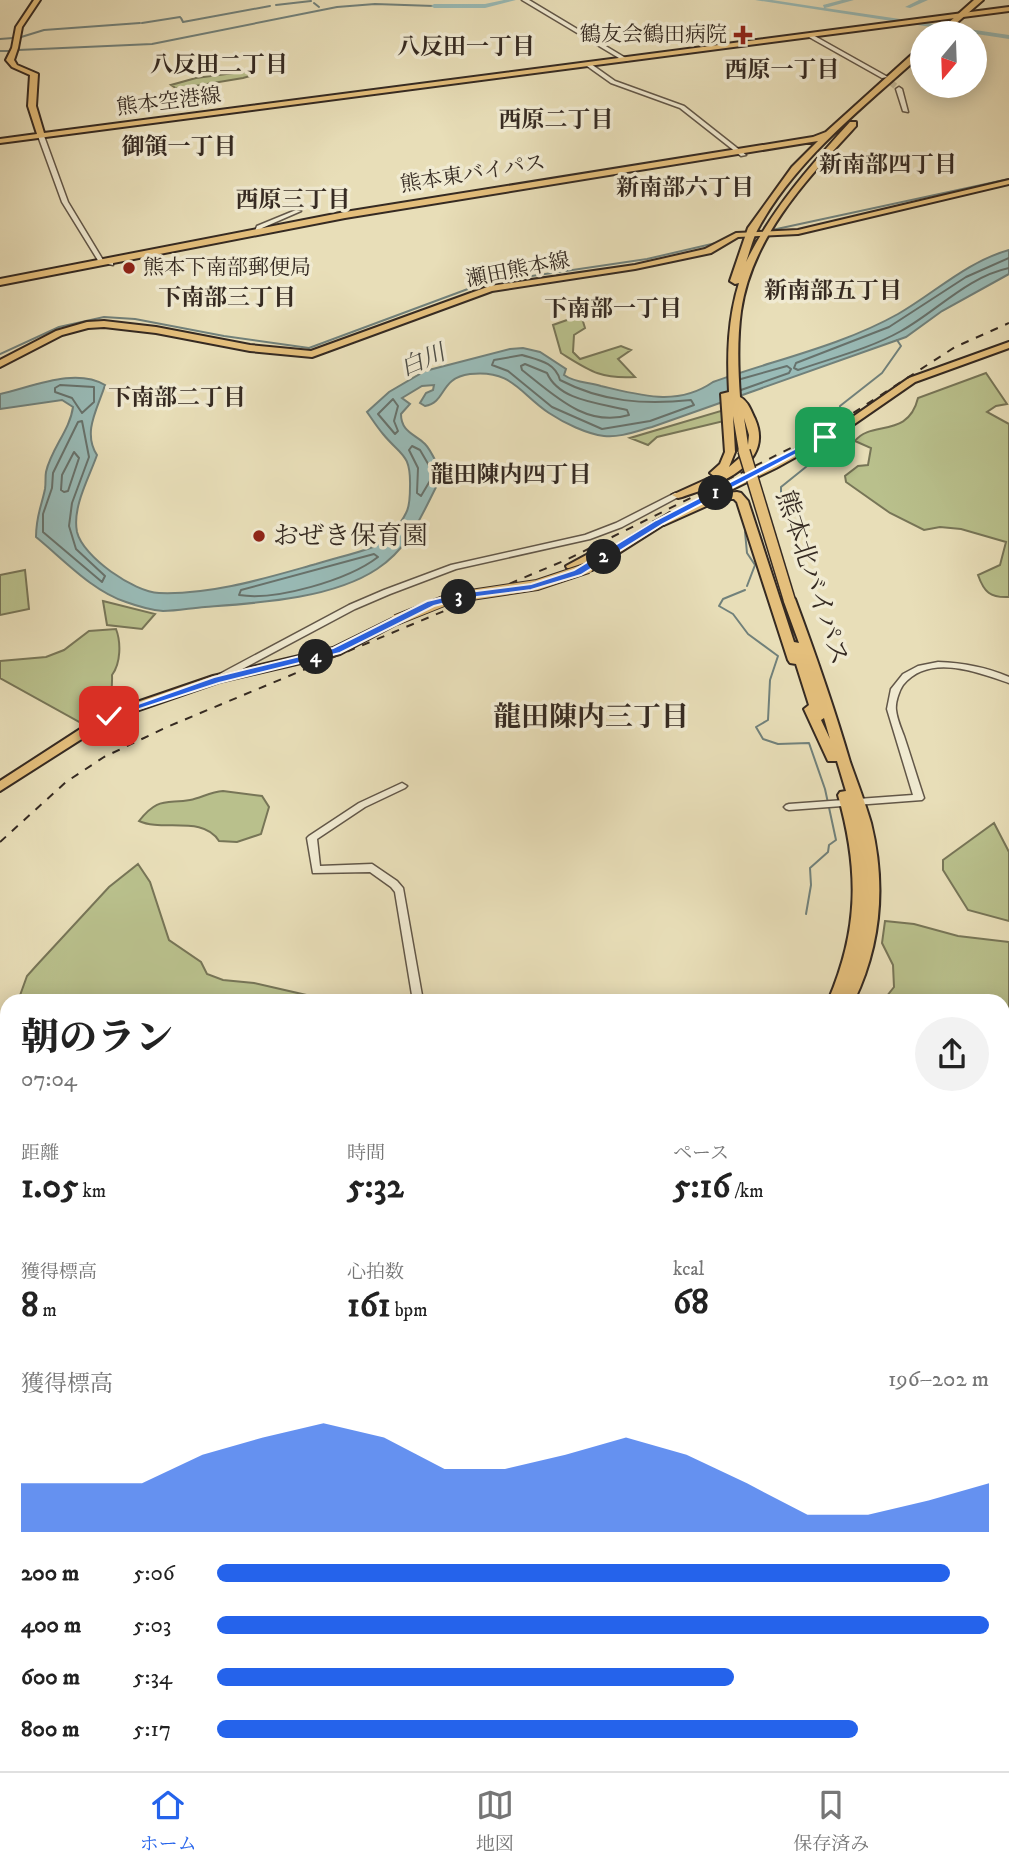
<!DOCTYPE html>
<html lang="ja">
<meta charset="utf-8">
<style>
body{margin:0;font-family:"IM FELL DW Pica","Noto Serif JP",serif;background:#f2f2f2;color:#222;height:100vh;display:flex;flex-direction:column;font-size:26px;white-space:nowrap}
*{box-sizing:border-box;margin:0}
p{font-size:23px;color:#767676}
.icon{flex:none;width:38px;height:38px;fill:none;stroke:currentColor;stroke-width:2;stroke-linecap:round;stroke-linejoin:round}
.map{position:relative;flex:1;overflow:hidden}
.side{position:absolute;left:0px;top:994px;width:1010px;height:777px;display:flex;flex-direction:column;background:#fff;border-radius:21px 21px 0 0;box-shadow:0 4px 18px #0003}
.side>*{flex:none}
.needle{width:46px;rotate:199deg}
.fabs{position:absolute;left:910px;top:21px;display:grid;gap:14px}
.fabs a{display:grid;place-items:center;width:77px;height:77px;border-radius:50%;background:#fff;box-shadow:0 4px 18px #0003;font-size:35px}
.pin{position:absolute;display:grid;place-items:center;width:60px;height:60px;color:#fff;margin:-30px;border-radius:14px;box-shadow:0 4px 10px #0006}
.km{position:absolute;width:35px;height:35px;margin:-18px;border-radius:50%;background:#222;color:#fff;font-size:19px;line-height:35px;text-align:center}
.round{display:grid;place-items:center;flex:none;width:74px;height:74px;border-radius:37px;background:#f2f2f2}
.head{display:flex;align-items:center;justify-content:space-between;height:119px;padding:0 21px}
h1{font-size:38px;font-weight:800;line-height:52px}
.metrics{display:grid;grid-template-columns:repeat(3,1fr);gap:10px;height:119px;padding:7px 21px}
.metrics div{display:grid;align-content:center}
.metrics b{font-size:35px;font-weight:800}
.metrics small{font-size:19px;font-weight:400}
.metrics p{font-size:19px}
.chart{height:196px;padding:14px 21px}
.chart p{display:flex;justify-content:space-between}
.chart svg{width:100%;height:126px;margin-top:7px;fill:#2563eb;opacity:.7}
ul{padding:0 21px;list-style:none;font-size:23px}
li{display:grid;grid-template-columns:112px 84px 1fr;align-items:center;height:52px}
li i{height:18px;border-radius:9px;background:#2563eb}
.dock{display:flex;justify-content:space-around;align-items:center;height:98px;border-top:2px solid #e0e0e0;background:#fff;font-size:19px;color:#767676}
.dock a{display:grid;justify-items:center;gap:4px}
.dock .on{color:#2563eb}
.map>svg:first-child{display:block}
.green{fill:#b9c08c;stroke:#777557;stroke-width:2}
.water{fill:#99bbb7;stroke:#71817b;stroke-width:2}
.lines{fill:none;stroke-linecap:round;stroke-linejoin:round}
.shore{stroke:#67726c;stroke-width:2}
.stream{stroke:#71817b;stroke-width:2}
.river{fill:#99bbb7;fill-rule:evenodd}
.minor-tunnel{stroke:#c4ba9a;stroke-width:6;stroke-dasharray:6 2.5;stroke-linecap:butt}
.minor-casing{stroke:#625748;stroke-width:3}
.major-casing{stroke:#352a22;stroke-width:4}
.highway-casing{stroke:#352a22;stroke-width:4}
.minor{fill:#f0ead1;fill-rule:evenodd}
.major{fill:#e4bf7c;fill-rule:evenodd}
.highway{fill:#e4bf7c;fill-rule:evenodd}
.rail{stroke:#352a22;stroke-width:2;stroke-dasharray:8 8;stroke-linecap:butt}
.major-bridge-casing{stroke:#352a22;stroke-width:12;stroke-linecap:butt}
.highway-bridge-casing{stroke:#352a22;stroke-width:14;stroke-linecap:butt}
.major-bridge{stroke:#e4bf7c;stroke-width:10}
.highway-bridge{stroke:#e4bf7c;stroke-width:11}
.route{fill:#2563eb;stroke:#fff;stroke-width:2}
.poi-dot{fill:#8f2418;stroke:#f0ead1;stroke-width:2.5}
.labels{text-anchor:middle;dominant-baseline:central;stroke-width:7;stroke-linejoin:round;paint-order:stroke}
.far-poi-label{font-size:21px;fill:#352a22;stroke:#f0ead1;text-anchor:end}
.far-street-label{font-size:21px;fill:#352a22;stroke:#f0ead1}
.far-neighbourhood-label{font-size:23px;font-weight:bold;fill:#352a22;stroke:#f0ead1}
.far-water-label{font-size:23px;font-style:italic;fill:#4e4e47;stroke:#f0ead1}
.poi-label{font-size:26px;fill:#352a22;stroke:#f0ead1;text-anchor:start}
.street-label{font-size:26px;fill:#352a22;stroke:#f0ead1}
.neighbourhood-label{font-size:28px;font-weight:bold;fill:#352a22;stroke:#f0ead1}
</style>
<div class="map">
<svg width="1009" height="1771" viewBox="0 0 1009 1771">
<rect width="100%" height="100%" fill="#e8deb8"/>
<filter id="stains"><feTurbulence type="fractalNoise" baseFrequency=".00286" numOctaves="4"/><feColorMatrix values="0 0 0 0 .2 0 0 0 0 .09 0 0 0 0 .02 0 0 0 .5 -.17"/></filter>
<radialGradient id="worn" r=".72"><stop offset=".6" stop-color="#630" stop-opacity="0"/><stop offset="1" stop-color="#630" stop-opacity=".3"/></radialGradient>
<path class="green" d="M249,71L250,76L243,78L177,89L171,85L196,78Z
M581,315L585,328L574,335L573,352L580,359L621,346L631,350L618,359L635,377C600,379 590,371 561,353L553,325Z
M986,373L1007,404L996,406L987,412L1009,424V597C990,598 984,592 978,575L1000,565L1006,542L961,529L940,527L924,530L890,513L846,482L845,476L858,466L868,465L871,448L855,441C871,420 908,439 918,398Z
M724,410V421L657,437L648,445L630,438Z
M25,570L29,609L0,615V575Z
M103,601L155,614L142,629L107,625Z
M116,629C121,642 121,663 112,675C113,705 105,706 83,724L0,678V661L46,657L64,650L89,631Z
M223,791L262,796L269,807L261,834L237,842L219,841C203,815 162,832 139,821C158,797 165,804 190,800C201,798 210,792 223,791Z
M994,823L1009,852V921L968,910L943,870V860Z
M138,864L150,882L169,940L201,962L207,974L223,980L254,983L315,997L318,1001H18L27,976L36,966L109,887Z
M885,921L914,924L958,936L1009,942V1247L1003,1249V1001H883L894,987L893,965L882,943Z
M7,1088V1369H0V1094Z
M1003,1392H1009V1518L1003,1514Z
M18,1764H276L339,1771H17Z
M617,1764H687L686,1771H617Z
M809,1764H826L848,1771H740Z"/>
<path class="water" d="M1009,250V274L942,311L906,337L652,427C637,431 619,438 604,436C587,434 564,423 549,413C520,394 512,369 470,374C439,378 447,402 425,406L420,403L426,393L433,390L434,385L422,386L402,398L410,404L401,414C401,432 415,434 425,444C432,451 437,466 443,474C423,510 413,545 377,569C332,599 257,603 205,607C191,608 177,611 163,611C151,610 137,606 126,602C92,591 63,559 36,537C36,516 41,508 45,489C46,483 45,477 46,472C51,449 70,430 73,407L62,400L0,409V394C32,387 75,367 105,385C98,408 82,432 97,455C89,478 72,507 77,532C83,557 134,592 159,593C212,595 266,578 316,564C335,558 355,554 373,547C385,541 400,526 406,513C410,506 410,496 410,487C411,453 401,456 383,434C377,427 372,419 367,412L389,392L425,371L510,349L523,348L540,352L566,369L564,375C575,383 588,382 601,386C640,395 677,407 713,382C774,360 841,346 898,314C936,292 966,262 1009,250Z"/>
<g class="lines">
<path class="shore" d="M1009,258L966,277L889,327L796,363L794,368L798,370C832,358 869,349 901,331C937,311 967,277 1009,268
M522,355C538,360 555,362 560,380C602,402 645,405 691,400L694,405L650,421L602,429L552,407L508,371L492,365L494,360Z
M525,364L547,373C559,401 600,403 627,410L629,415C586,428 554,395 522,370L521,366Z
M741,379L787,366L791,369L789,373L741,390
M60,385L94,387V402L82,413L72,398L55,392V388Z
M393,399L398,406L394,421L398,431L395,434L378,414Z
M82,421L89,457L72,503L69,526L76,549L105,576L102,582L43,532V514L52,488L53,473L78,422Z
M412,446L420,450L434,474L421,496L417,493L418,468L409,450Z
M74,452L79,458L68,491L64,492L61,490L62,475Z
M374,554L378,557C348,580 276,601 239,595L241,590Z"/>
<path class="stream" d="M314,3L319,7
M276,5L311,1
M181,18L183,22L270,6
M142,23L180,17
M18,38L44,30L140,23
M0,39L13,38
M18,50L152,44L337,7L375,4L434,6
M0,51H10
M772,230L1009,179
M0,354L59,327L104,317L135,319L224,336L309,348L484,283L647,259L716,243
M838,427L840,406L882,373L901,346L897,340
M781,506V487L832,446L838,432
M745,532L747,553L755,565L747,586
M745,590L723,599L719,606L733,614L748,634L778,656L770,680L768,720L756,727L763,739L778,744L809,743L825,789L836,840L829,845L828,852L810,868L811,885L806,914"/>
<path class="river" d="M504,0H516L485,8H434L431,6L434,4H485Z
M755,0H772L824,8L823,5L842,0H854L825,8L1009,35V39Z
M919,0H928L910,8L905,7Z"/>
<path class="minor-tunnel" d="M884,77L899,89"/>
<defs>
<path id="minor" d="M522,0H529L629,60L624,61Z
M811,34L886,76L887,77L882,78L809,37L808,36Z
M587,64H591L615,81L684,106L746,155L741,156L680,108L611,83L587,66Z
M899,87L902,89L908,112L903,111L896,89Z
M41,134L44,136L68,202L103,260L113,263V265L99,262L62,202L38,136Z
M296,210L301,211L262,228L260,232L255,231L257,226Z
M675,493H678L682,495L622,527L590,539L456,569L390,594L355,609L220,681L217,682L213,679L214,677L349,605L384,590L451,565L585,535L616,523Z
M938,662C963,663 986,667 1009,677V683C977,672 929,653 903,685C899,691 895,703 896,710C897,719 901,728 904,736C911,757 917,777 924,798L922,800L789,810L786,809L784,807L786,805L789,804L913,795L887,709L891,689L903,674L918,666Z
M402,783L407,786L405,788L365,807L317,839L320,866L372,864L397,881L403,888L423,1001H413L395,892L391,887L370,872L313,873L307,838L309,836L359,803Z"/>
<path id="major" d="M34,0H40L22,27L18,48L14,60L17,65L38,74L36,106L44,133L1009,7V11L0,143V139L37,134L28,106L30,75L12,67L6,60L12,48L16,27Z
M1009,180V184L798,234L738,237L711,253L635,269L492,291L312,357L250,351L156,333L104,327L88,328L62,335L0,367V360L56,331L87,322L104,321L156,327L250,345L311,351L490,286L635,265L705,249L736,233L798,230Z
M1009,342V348L915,382L850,427L776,468L696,507L693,508L688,505L770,464L844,423L909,378Z
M670,513L674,514V518L592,570L588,571L583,568L598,557L575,568H567L566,566L592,552H600V556Z
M396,617L401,620L400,622L340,654L219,682L113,719L0,791V781L105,713L213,676L333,648Z"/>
<path id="highway" d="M974,0H983L945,33H937Z
M919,48H922V54C864,107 798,157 759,227C753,237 750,251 746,262C772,209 810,166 850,122H856V126C807,179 752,236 741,311C737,340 738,368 740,397C748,401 751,411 755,419C775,465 716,486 682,497L678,498L672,495L714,476L710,473L720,464L725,452L721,394L729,392C727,354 728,319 739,283L735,284L730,281L748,228L792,167L818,141L345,218L0,285V279L345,212L813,137L826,132ZM733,416L739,451L744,454L729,467L735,452ZM744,418L749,435L748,445Z
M737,492L741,493L748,501L794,642L799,643L783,599L789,595L795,599C815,653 834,707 850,762C857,782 865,802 871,823C886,884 881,945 854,1001H828C859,929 859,870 838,795L840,792L846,791L837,761H828L804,709L809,705L796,664L790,663L788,660L737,502L734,499H722L664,525H656L654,522L716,494ZM824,718L830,739L821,720Z
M7,1687V1724L0,1727V1690Z
M7,1725V1762L0,1765V1728Z"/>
</defs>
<use href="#minor" class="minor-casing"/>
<use href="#major" class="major-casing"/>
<use href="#highway" class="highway-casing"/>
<use href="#minor" class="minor"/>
<use href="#major" class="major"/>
<use href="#highway" class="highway"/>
<path class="rail" d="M0,842L66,782L104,757L167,727L566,560L827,430L955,347L1009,323"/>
<defs>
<path id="major-bridge" d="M396,620L451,598L537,585L588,568"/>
<path id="highway-bridge" d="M744,451L789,599"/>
</defs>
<use href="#major-bridge" class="major-bridge-casing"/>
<use href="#highway-bridge" class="highway-bridge-casing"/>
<use href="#major-bridge" class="major-bridge"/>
<use href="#highway-bridge" class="highway-bridge"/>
</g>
<path class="route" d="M822,435L829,437L663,524L581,575L531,590L461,599L434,606L340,653L219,683L109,719L104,716L214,677L333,648L427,601L461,593L531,584L574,570L656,520Z"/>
<g class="poi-dot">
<path d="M739.5 24.5h7v7h7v7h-7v7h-7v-7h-7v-7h7z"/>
<circle cx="129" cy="268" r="7"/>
<circle cx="259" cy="536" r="7"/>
</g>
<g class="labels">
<g class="far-poi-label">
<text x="727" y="35">鶴友会鶴田病院</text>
<text x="143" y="268" text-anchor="start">熊本下南部郵便局</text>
</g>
<g class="far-street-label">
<text transform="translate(169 102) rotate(-7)">熊本空港線</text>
<text transform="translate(473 174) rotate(-9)">熊本東バイパス</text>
<text transform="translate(518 270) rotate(-11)">瀬田熊本線</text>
</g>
<g class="far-neighbourhood-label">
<text x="466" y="47">八反田一丁目</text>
<text x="219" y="65">八反田二丁目</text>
<text x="782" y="70">西原一丁目</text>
<text x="556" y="120">西原二丁目</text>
<text x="179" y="147">御領一丁目</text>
<text x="888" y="165">新南部四丁目</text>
<text x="685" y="188">新南部六丁目</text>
<text x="293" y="200">西原三丁目</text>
<text x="833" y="291">新南部五丁目</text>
<text x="227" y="298">下南部三丁目</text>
<text x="613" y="309">下南部一丁目</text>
<text x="177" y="398">下南部二丁目</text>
<text x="511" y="475">龍田陳内四丁目</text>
</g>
<g class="far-water-label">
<text transform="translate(423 361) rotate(-23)">白川</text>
</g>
<g class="poi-label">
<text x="273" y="536">おぜき保育園</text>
</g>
<g class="street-label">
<text transform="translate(812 578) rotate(72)">熊本北バイパス</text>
</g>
<g class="neighbourhood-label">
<text x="591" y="717">龍田陳内三丁目</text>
</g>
</g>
<rect width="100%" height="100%" filter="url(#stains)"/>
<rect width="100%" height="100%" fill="url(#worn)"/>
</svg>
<div class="fabs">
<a><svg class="needle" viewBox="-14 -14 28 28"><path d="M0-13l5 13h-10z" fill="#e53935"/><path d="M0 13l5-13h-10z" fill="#767676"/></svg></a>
</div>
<div class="pin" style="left:825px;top:437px;background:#1e9e55"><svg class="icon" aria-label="arrive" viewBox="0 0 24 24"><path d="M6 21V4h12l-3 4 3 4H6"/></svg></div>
<div class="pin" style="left:109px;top:716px;background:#d93025"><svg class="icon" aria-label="check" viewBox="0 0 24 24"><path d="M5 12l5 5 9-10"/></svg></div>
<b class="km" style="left:716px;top:493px">1</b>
<b class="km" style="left:604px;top:557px">2</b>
<b class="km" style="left:459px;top:597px">3</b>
<b class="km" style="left:316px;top:657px">4</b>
<section class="side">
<div class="head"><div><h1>朝のラン</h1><p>07:04</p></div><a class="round"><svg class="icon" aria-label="share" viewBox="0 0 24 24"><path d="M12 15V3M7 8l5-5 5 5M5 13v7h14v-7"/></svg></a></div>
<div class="metrics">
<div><p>距離</p><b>1.05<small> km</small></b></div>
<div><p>時間</p><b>5:32</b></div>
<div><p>ペース</p><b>5:16<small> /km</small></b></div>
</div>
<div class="metrics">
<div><p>獲得標高</p><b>8<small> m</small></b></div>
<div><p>心拍数</p><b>161<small> bpm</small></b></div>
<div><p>kcal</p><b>68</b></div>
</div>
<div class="chart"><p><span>獲得標高</span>196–202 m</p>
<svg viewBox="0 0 160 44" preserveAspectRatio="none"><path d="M0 44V27L10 27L20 27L30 17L40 11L50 6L60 11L70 22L80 22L90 17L100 11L110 17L120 27L130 38L140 38L150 33L160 27V44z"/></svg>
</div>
<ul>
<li><b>200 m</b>5:06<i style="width:95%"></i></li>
<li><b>400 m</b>5:03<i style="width:100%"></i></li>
<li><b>600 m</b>5:34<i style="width:67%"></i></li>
<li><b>800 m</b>5:17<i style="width:83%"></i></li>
</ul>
</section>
</div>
<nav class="dock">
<a class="on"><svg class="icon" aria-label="home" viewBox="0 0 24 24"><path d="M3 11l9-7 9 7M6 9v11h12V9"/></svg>ホーム</a>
<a><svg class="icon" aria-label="map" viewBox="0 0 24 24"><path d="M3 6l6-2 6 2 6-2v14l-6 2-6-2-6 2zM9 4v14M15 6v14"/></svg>地図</a>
<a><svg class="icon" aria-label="saved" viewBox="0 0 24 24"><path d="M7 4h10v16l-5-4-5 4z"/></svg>保存済み</a>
</nav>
